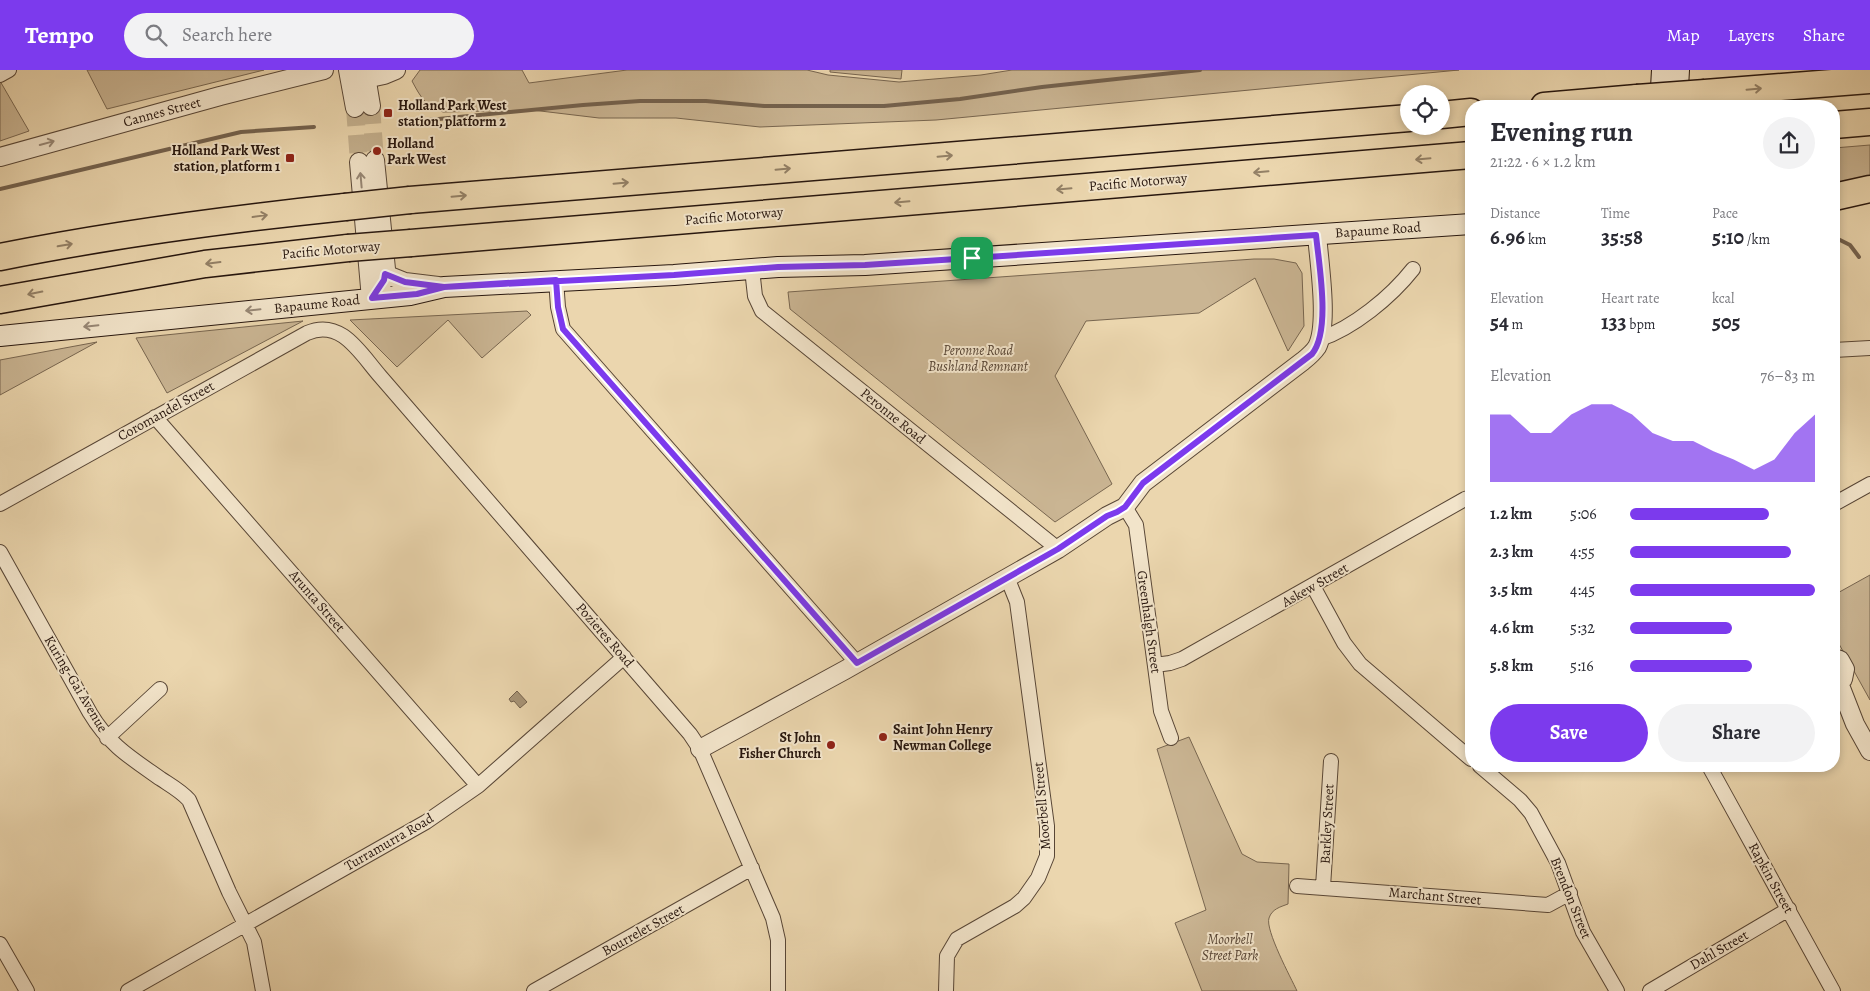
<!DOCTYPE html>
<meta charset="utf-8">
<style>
body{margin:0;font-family:Alegreya,serif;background:#f2f2f3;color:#2b2b33;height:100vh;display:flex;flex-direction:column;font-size:19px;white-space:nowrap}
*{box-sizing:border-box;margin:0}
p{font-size:16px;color:#7c7c81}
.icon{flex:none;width:28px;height:28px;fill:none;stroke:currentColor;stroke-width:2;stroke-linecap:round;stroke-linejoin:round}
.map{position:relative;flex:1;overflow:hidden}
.details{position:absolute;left:1465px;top:30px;width:375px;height:672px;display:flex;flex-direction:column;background:#fff;border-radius:20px;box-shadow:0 2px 8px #0003}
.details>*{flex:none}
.buttons{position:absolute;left:1400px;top:15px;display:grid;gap:10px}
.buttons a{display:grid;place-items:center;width:50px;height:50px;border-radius:50%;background:#fff;box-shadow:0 2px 8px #0003;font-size:25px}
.pin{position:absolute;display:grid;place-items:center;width:42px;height:42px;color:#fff;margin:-21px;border-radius:10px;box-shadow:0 2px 8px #0006}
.round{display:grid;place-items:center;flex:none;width:52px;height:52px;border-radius:26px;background:#f2f2f3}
.headline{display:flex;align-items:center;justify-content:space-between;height:85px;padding:0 25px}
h1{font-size:28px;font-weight:700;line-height:38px}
.figures{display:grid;grid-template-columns:repeat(3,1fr);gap:8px;height:85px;padding:5px 25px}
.figures div{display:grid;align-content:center}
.figures b{font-size:21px;font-weight:700}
.figures small{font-size:14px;font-weight:400}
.figures p{font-size:14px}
.chart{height:140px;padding:10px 25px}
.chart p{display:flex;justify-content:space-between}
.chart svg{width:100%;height:90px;margin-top:5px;fill:#7c3aed;opacity:.7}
.button{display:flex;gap:10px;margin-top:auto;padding:10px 25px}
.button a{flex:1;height:58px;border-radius:30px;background:#7c3aed;color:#fff;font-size:20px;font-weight:700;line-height:58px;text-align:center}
.button a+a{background:#f2f2f3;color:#2b2b33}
ul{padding:0 25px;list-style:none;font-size:16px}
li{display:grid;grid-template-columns:80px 60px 1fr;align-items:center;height:38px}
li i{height:12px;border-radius:6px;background:#7c3aed}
header{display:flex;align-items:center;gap:30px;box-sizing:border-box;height:70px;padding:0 25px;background:#7c3aed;color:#fff}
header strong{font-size:24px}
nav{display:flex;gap:28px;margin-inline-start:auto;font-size:18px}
.search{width:350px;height:45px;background:#f2f2f3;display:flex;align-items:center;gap:12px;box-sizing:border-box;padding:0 18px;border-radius:28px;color:#7c7c81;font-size:19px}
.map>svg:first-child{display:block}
.green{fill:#cab593;stroke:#786650}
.water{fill:#a89578;stroke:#74624e}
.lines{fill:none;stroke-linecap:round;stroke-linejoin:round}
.stream{stroke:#74624e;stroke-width:4}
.tertiary-tunnel{stroke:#c4b08e;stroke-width:18;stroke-dasharray:18 9;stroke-linecap:butt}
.minor-casing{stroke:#584636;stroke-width:16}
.tertiary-casing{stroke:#584636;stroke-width:20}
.secondary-casing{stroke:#27160e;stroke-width:22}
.motorway-casing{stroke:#27160e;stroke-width:29}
.minor{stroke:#f2e4ca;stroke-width:14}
.tertiary{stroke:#f2e4ca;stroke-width:18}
.secondary{stroke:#f2e4ca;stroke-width:20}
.motorway{stroke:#ebd6ae;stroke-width:26}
.motorway-bridge-casing{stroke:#27160e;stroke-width:29;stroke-linecap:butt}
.motorway-bridge{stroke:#ebd6ae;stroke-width:26}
.oneway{stroke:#938066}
.oneway2{stroke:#978775}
.route-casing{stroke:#fff;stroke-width:10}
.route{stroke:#7c3aed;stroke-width:6}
.poi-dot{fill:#8f2418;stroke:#f2e4ca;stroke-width:2}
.labels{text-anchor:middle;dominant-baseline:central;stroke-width:4;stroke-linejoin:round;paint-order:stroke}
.poi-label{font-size:14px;font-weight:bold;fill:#27160e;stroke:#f2e4ca;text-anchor:start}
.street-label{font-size:14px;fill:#27160e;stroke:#f2e4ca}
.park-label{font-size:14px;font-style:italic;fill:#584636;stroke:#f2e4ca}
</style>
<header>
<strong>Tempo</strong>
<div class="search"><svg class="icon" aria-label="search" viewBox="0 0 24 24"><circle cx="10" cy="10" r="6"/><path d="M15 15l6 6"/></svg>Search here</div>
<nav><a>Map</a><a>Layers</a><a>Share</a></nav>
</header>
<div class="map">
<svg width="1870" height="921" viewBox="0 0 1870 921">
<rect width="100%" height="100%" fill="#ebd6ae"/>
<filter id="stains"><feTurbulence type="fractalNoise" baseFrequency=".004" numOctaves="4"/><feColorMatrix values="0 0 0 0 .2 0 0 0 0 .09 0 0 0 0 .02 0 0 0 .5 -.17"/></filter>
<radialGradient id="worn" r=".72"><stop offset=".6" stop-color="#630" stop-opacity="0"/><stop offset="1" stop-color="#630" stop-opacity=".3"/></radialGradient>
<path class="green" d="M87,0H264L107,39Z
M420,0H522L529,13L627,0H807L828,5L899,12L981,5L1012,0H1459L936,50L760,57L676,48H599L532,40L443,42C425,35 421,28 412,11Z
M830,0H902L901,9L830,2Z
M0,11L29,61L0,71Z
M1870,75V106L1834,113V78Z
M1254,189H1274L1296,193L1302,203L1304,256L1288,281L1255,208L1199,243L1086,251L1055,306L1112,414L1055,452L790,239L788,222Z
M527,241L531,245L482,288L448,250L397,297L350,250Z
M303,251L167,323L136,268Z
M97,272L0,325V290Z
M1870,505V630L1834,565V525Z
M1189,667L1242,784L1257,792L1289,794L1288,834C1280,837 1272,839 1269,848C1265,860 1291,908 1297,921H1202L1175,853L1206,840L1157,679Z"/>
<path class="water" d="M517,621L527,632L520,638L514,631L511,632L509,629Z"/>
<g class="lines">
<path class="stream" d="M418,51L583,35L640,31H706L764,36H884L960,29L1042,17L1200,0
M0,119L241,62L314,57
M1834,167L1850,175L1859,187"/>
<path class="tertiary-tunnel" d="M371,36L375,90
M355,38L359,92"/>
<defs>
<path id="minor" d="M0,5L9,0
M752,199L755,226L762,241L1058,479
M556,210L558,237L563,259L857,593
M1320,269C1353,258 1391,227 1413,199
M1834,280L1870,278
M155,347L478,716
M0,434L307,263C341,248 360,283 380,306L690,664L700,679L773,848L778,870V921
M1834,434L1870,414
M1125,437L1136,455L1161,641L1171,668
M0,482L90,643C109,675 131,688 161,709C170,715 181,721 189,730L229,822L254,872L263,921
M1313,516L1344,573L1360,594L1471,689
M1155,595L1170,593L1182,589L1465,429L1471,427
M107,668L160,619
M1480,696L1520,730L1531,743L1558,793L1583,862L1617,921
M1709,696L1833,921
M1297,816L1548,835L1570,823
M1323,817L1331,691
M0,874L27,921
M128,921L426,752L478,716L624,587
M534,921L752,798
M946,921L947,886L957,869L1015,836L1024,828L1038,808L1047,786V756L1017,532L1007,507
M1650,921L1789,839"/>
<path id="tertiary" d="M348,0L355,38
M365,0L371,36
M351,12L384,5L396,0
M0,87L220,26L324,0
M359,92L371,229
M385,204L405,212L438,216
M372,228L384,210L386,199L375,90
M1834,588L1840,590L1845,599L1843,609L1834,615
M1839,613L1855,654L1870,681
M700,679L845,600L1058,479L1107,446L1125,437L1143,413L1303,291C1308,287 1313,283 1317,277C1329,254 1319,192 1317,165"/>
<path id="secondary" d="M1660,36L1662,0
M1677,36L1679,0
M0,266L410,225L444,217L674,205L778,197L865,195L1471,154"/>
<path id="motorway" d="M1705,23L1870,10
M1544,36L1637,28
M1441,45L1471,42
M1834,55L1870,52
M1834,127L1870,119
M410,130L1409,48
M411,173L1471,85
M0,187C114,164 230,149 345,137
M0,230L205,194L348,178"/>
</defs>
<use href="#minor" class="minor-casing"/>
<use href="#tertiary" class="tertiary-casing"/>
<use href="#secondary" class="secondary-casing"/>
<use href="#motorway" class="motorway-casing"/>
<use href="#minor" class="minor"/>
<use href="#tertiary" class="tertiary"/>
<use href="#secondary" class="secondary"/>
<use href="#motorway" class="motorway"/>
<defs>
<path id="motorway-bridge" d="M1637,28L1705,23
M345,137L410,130
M348,178L411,173"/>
</defs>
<use href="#motorway-bridge" class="motorway-bridge-casing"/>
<use href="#motorway-bridge" class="motorway-bridge"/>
</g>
<defs><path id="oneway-shaft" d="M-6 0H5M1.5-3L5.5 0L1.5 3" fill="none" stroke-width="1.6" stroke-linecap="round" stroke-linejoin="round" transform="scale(1.25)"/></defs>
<g class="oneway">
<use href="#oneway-shaft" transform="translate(1754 19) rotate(-5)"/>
<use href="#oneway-shaft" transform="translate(945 86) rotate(-5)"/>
<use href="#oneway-shaft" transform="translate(1423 89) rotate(175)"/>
<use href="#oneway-shaft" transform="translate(783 99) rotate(-5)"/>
<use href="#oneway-shaft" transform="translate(1261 102) rotate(175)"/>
<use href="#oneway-shaft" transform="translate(621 113) rotate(-5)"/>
<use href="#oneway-shaft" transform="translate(1064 119) rotate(175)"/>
<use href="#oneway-shaft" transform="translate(459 126) rotate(-5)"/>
<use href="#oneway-shaft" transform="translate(902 132) rotate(175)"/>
<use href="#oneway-shaft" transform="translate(260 146) rotate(-8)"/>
<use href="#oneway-shaft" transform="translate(65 175) rotate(-10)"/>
<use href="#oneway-shaft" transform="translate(213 193) rotate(173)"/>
<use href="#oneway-shaft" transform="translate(35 223) rotate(169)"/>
</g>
<g class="oneway2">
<use href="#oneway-shaft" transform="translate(47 73) rotate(-15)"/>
<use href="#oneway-shaft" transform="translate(361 110) rotate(-95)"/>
<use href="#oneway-shaft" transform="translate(253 240) rotate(174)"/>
<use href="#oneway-shaft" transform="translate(91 256) rotate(174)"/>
</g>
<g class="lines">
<defs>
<path id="route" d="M972,188L865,195L778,197L674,205L444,217L417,224L372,228L384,210L385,204L405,212L444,217L556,210L558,237L563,259L857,593L1058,479L1107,446L1117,442L1125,437L1143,413L1312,284C1331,261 1319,195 1316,165L972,188"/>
</defs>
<use href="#route" class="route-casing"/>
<use href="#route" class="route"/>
</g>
<g class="poi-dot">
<rect x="383" y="38" width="10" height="10" rx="2.5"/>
<circle cx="377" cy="81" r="5"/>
<rect x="285" y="83" width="10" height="10" rx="2.5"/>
<circle cx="883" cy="667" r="5"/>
<circle cx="831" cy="675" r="5"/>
</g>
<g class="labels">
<g class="poi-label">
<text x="398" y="35">Holland Park West<tspan x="398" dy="16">station, platform 2</tspan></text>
<text x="387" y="73">Holland<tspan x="387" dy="16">Park West</tspan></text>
<text x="280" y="80" text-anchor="end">Holland Park West<tspan x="280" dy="16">station, platform 1</tspan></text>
<text x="893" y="659">Saint John Henry<tspan x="893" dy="16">Newman College</tspan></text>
<text x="821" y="667" text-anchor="end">St John<tspan x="821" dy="16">Fisher Church</tspan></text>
</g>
<g class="street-label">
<text transform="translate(162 42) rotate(-15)">Cannes Street</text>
<text transform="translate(1138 112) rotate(-5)">Pacific Motorway</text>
<text transform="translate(734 146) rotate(-5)">Pacific Motorway</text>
<text transform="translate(1378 160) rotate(-4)">Bapaume Road</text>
<text transform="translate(331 180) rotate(-5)">Pacific Motorway</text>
<text transform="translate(317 234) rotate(-6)">Bapaume Road</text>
<text transform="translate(166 341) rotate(-29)">Coromandel Street</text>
<text transform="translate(893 346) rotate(39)">Peronne Road</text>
<text transform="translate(1315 515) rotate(-30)">Askew Street</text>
<text transform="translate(317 531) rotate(49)">Arunta Street</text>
<text transform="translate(1149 552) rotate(82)">Greenhalgh Street</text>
<text transform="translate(605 565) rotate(49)">Pozieres Road</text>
<text transform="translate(76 614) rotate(59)">Kuring-Gai Avenue</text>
<text transform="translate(1042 736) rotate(-95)">Moorbell Street</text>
<text transform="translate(1327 754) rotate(-87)">Barkley Street</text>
<text transform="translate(389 772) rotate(-30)">Turramurra Road</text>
<text transform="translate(1771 808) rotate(61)">Rapkin Street</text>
<text transform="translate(1435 826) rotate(5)">Marchant Street</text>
<text transform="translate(1571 828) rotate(68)">Brendon Street</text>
<text transform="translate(643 860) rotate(-29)">Bourrelet Street</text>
<text transform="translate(1719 880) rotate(-30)">Dahl Street</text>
</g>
<g class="park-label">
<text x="978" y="280">Peronne Road<tspan x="978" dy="16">Bushland Remnant</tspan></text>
<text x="1230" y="869">Moorbell<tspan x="1230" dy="16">Street Park</tspan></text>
</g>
</g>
<rect width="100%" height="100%" filter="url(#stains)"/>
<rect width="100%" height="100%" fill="url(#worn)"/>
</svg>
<div class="buttons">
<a><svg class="icon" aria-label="locate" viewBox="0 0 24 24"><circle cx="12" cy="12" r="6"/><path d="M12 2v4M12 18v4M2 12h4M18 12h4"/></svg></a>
</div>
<div class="pin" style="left:972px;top:188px;background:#1e9e55"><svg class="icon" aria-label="arrive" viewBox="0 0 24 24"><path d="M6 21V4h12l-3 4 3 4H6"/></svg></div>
<section class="details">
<div class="headline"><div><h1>Evening run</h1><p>21:22 · 6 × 1.2 km</p></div><a class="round"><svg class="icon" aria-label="share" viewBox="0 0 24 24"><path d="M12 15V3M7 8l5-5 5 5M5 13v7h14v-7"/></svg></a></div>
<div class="figures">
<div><p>Distance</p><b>6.96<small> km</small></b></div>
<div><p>Time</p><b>35:58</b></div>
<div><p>Pace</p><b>5:10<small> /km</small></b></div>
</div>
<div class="figures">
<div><p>Elevation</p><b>54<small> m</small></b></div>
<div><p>Heart rate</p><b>133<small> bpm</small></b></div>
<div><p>kcal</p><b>505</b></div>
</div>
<div class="chart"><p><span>Elevation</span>76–83 m</p>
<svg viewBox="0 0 160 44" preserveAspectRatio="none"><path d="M0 44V11L10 11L20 20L30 20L40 11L50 6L60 6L70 11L80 20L90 24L100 24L110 29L120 33L130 38L140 33L150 20L160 11V44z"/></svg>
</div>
<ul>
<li><b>1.2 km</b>5:06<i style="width:75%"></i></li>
<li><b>2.3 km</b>4:55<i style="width:87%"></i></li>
<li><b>3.5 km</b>4:45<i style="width:100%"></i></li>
<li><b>4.6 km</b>5:32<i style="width:55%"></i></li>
<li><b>5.8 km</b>5:16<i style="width:66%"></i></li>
</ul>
<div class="button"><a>Save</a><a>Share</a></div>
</section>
</div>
